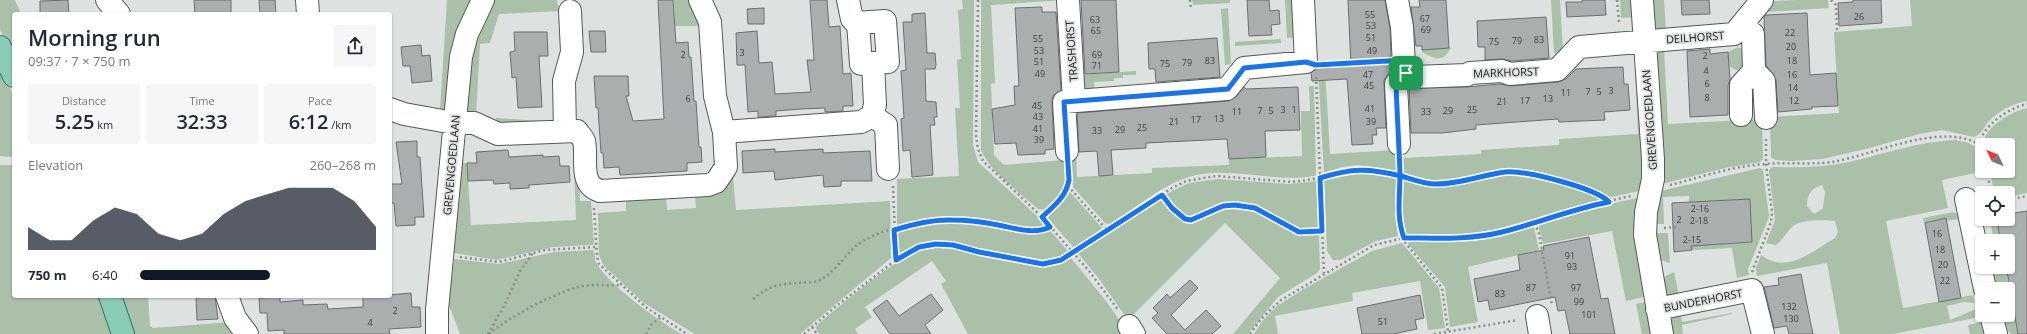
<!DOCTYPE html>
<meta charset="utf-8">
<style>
body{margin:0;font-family:"Open Sans",sans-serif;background:#f6f6f7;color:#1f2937;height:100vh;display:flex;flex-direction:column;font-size:15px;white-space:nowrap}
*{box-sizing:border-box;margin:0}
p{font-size:13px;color:#747a83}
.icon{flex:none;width:22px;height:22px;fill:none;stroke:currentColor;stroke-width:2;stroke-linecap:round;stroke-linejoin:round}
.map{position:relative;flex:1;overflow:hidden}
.sheet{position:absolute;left:12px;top:12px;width:380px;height:286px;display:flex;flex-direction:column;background:#fff;border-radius:4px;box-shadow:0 1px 3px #0004}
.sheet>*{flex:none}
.needle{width:26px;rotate:313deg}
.fabs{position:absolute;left:1975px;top:138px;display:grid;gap:8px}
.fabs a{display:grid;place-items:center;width:40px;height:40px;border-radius:4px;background:#fff;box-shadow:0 1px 3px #0004;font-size:20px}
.pin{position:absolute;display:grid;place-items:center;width:34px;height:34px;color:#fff;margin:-17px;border-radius:8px;box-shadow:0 2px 6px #0006}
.round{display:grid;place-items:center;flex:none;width:42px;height:42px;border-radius:4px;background:#f6f6f7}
.summary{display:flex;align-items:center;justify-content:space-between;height:68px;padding:0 16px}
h1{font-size:22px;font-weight:600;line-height:30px}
.figures{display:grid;grid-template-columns:repeat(3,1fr);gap:6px;height:68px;padding:4px 16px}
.figures div{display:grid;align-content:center;border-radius:4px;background:#f6f6f7;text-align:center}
.figures b{font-size:20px;font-weight:600}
.figures small{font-size:11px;font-weight:400}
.figures p{font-size:11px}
.chart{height:112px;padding:8px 16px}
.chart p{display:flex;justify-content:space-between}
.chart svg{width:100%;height:72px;margin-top:4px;fill:#111827;opacity:.7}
ul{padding:0 16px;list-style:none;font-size:13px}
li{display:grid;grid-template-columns:64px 48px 1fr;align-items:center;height:30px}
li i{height:10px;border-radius:5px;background:#111827}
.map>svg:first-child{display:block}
.green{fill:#aac0a9;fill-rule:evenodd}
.building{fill:#abaeaf;stroke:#6c6f70}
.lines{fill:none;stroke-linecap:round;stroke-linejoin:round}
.minor-casing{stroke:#565959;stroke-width:24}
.major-casing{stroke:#30775f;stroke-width:24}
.path{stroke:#8a8d8c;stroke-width:2.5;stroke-dasharray:2 3;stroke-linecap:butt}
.minor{stroke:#fff;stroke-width:22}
.major{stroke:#89cbb5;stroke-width:22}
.route-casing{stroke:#fff;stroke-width:8}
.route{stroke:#1a73e8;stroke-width:5}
.labels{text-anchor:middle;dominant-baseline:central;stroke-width:3.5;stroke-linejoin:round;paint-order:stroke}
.number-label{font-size:9px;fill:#3f4041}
.street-label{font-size:11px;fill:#1b1c1c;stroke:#dde1e0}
</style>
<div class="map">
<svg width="2027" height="334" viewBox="0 0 2027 334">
<rect width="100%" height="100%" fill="#dde1e0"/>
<path class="green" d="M0,0H15L21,14H14V60L0,29Z
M447,0H474L447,107L441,111L440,109Z
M492,0H557L558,7L562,11L499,14L490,43L480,44L476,117L465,115L469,56Z
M674,0H691L701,26H675Z
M962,0H974L973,145L978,162L1038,217L1068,251L1055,260L1047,261L933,241L920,244L900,253L897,250V179L959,176L955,108H960L957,60L961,59L958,10L963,9Z
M981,0H1065L991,5L995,83L991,84L994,155L1004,165L1064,160C1066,187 1065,192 1046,210L1038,209C1021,194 990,172 981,150Z
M1192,0H1230V3L1193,5Z
M1285,0H1296L1298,37L1287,38Z
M1551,0H1560L1563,53H1554Z
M1620,0H1634L1635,17L1621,18Z
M1649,0H1664L1666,32L1653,30Z
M1797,0H1828L1829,8L1764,12L1771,1Z
M1910,0H2027V101C2012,104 2000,110 1989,121C1984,127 1982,134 1974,137L1942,130L1919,134L1870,148L1822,159L1792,161L1775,160L1771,157L1770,117L1839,113L1834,32L1912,26Z
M1228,8L1231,64L1225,65L1221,9Z
M1281,39V43L1235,46V42Z
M1738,47L1745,50L1747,59L1742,70H1736L1729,66L1728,52Z
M1451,48C1443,63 1434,59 1422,52V50Z
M1664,48L1668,124L1762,119L1763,159L1760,162L1725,168L1658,185L1653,51Z
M0,66L14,97V157L0,156Z
M1635,67H1639L1644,190L1611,197L1582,186L1535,171L1520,169L1488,173L1440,182L1404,175L1402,158L1481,154V150L1559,145V139L1638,134Z
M1318,68H1325L1330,154L1395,150L1397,171L1357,165L1342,167L1324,173Z
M1136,71V75H1123V78H1114V81L1094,82L1095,94L1083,91L1078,75Z
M1309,86H1314L1316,175L1314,176C1275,183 1235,167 1196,175C1164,182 1137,208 1109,224L1105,223L1073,187L1070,126L1076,152L1077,177L1152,173V168L1229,165V159L1302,156L1301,111H1310Z
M2027,108V193L2008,197V193H1994L1990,171H2008V145H1982V152C1980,129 2008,113 2027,108Z
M496,118L556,122L497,124Z
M1956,140L1969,143L1975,147C1976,156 1982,162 1982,171H1984L1982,177L1980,172L1942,180L1948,208L1886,221L1903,308L1973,295L1975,303L1963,302L1947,306L1950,320L1976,309L1980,317L1893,334H1840L1827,263L1757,276L1756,268L1761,255C1786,275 1813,251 1835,238L1838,232L1835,221C1824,220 1802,219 1793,226C1787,231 1783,240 1776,245L1766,243L1775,220L1769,170L1773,167C1799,168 1824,167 1849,162C1885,154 1919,141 1956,140ZM1822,185L1825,192L1823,208L1814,214L1807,206C1808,194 1810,189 1822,185Z
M462,163H467L471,225L576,220L574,167L578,166L580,201H591L594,244L592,245L553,247L497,260L454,253Z
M0,165H14V296H101L114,334H0Z
M1760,168L1763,170L1769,217L1748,269L1749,275L1737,278L1732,248L1692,250L1691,246L1752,242L1751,223L1689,202V196L1663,197L1664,224H1653L1656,192Z
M1362,173L1398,178L1395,214L1398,236L1376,241L1340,260H1333L1327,251L1324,180Z
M1514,174C1529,176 1592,189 1600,200L1498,229L1469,234L1410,235H1406C1399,229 1399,190 1403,181L1440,186Z
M729,177H733L736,210L890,201L891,258L800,334H695L644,303L604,266L599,255L598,213L626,211V198L666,196L667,210L696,208L695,194Z
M1218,179L1288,184L1317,181L1320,269L1317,273L1278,297L1248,334H1233L1280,278L1225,223L1131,317H1126L1097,276L1077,252L1172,191L1189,183Z
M1069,191L1103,229L1074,248L1048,218C1050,211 1065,201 1069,191Z
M1642,197L1648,296L1626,301L1612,231L1543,244L1538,225L1587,209Z
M1953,212L1957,214L1959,219L1946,221V219L1924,223L1923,218Z
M1984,219H1997L2001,241H1994L1990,220Z
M1534,227L1539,250L1468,267L1478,322L1450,327L1445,287L1408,244L1409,241H1475Z
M1653,233H1668L1670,263L1660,260Z
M1402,243L1439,288L1445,328L1428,330L1420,281L1352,293L1353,301L1275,316L1278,334H1254L1263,320L1277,306L1302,290L1372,251Z
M932,247L951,248L1040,267L1058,265L1071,258L1106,301L1129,334H968L941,284L946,281L932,261L865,307L872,317L855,329L858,334H819L815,327C842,304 899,253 932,247Z
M593,250C596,254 594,260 597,264C610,286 659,321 681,334H460L449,305L454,259L499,264L554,252Z
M1674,272L1679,296C1663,296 1665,293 1660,279Z
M2007,273L2018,334H2011L2007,330L2003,315H2008V289H1991L1988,276Z
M118,296H148L150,326L153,328L232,322L236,325L231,334H134Z
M1650,301L1656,334H1642L1636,304Z
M1680,311L1682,322L1732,313V314L1682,325L1683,334H1670L1667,318Z
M1986,321L1989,334H1970L1968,325Z"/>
<path class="building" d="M68,0L69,14H40V1Z
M194,0H231V14H195Z
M259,0H275L276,14H260Z
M658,0H673L676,43L688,42L689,57H691L694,101H696L699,147H701L702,162L687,163V171L620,175L619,167L604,168L603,153H601L598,108H596L594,76H628L629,96H626L633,121L664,119Z
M810,0H827L829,27L840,26L843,74L851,73L853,106H843V111L825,112V108L801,109L776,111V116L758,117V111L748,112L745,65H737L736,33L757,31L759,63L772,62L775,94L811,92L807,60H814Z
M1081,0H1116L1119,72L1085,74Z
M1247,0H1269L1270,11L1279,10L1280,24L1271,25L1272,35L1249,36Z
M1348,0H1385L1390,28L1391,57H1389L1390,72L1384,80V84L1386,128H1376L1377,135H1372L1373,144L1352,145L1347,79L1312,81L1311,73L1316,69L1351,66Z
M1419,0H1446L1449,48L1422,50V46H1416L1411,7H1420Z
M1582,0H1605L1606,15L1567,17L1566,2H1582Z
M1681,0H1709L1710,14L1682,15Z
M1853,0H1881L1882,23L1839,26L1838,3L1853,2Z
M1042,7V12H1056L1061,90L1053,96L1052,102L1054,149L1045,150V154L1018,155L1016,143L995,144L992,109L1015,105L1014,86H1019L1015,8Z
M764,8V24H748L747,9Z
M925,13L927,53H935L936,65L935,69H925L926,101L936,102L937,117H934L935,125H930L933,175L912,177L910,150L903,151L901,119L904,118L901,71L906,70L903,22H912V14Z
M1807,13L1810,75L1836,73L1838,106L1812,107V109L1778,112L1776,80L1766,65L1764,17L1766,15Z
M1546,17L1549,58L1512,61L1502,59L1485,60V47H1478L1477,21Z
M589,31H605L606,52H591Z
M514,32H547L548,56H539L542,107L518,108L516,77L512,78L510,52L515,51Z
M1217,38L1220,77L1156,82L1155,69H1149L1148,43Z
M421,45L422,56L430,55L432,81L412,83L410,66H403L401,47Z
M1710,49V54L1728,52L1730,80L1728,85V115L1690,117L1687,51Z
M1623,67L1624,84H1628L1630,110L1604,112L1605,120L1559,122L1558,119L1476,125V129L1442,133H1411L1409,88L1467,87L1500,84L1511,86L1558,82L1566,79L1576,69Z
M1244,87L1246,89L1298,87L1300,130L1265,131L1266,157L1229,159L1227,139L1146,143V148L1111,150L1113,175L1099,176L1097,151L1079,152L1077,113L1228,101L1236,97Z
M417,141V157H420L424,217H415V225L396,226L394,203H390V184H402L396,142Z
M775,149V152L823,149V153L870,151L872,181H841V186L824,187L823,175L775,180L774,171L743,173L742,151Z
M508,150L509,157L543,155V157L559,156L560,166H569L570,182L529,185V188L510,189V183L494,184L493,180L468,181L467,163H477L476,152Z
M1750,199L1752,242L1691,246L1692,250L1674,252L1672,203Z
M2027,211V334H2018L2012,300H2008V287L2010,286L2006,267H2008V237L2000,239L1997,219H2008V214Z
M1946,218L1961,298L1939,302L1925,223Z
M1589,237L1601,299L1608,298L1615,334H1570L1565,310L1558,311L1555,297L1490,310L1488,300L1478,302L1474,279L1520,270L1518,255L1544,250L1543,246Z
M1801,274L1806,300L1813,334H1789L1787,326L1774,328L1764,287L1779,285L1778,278Z
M1190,280L1198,288L1171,315L1185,330L1206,310L1221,326L1212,334H1167L1152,318L1158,313L1153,308L1167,294L1170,298Z
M411,293L412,307H420L421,327L389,329L390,334H284V330L268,331L267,313H260L259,298L280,297V302L303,300V305L327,304L328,309L363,307V297Z
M931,294L943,310L925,325L931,334H890L873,310L887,300L899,316Z
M1420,295L1424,318L1415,320L1417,329L1393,334H1362L1357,308Z
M215,296L218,319L197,320L196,298Z"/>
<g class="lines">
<defs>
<path id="minor" d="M107,0L119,14
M307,0L308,14
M848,0L852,19L856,23L885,21L888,62L861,64L858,23
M1068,0L1074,101
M1397,0L1402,27L1404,66L1406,73L1414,77L1467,75L1470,73L1502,71L1510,74L1557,70L1579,47L1734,34L1762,0
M1642,0L1653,159V179L1646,212L1645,235L1662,334
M1754,71L1764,81L1766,118
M390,109L404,114L454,123H474L498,134L577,131C579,134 583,138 584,141C588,158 578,184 600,191L708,185L716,182L726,167L724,132L715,96L710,22L700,0
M1741,115V85L1754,71L1753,34L1742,25
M872,116L886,125L888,169
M565,131L564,81L572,52L570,11
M724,132L861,122L872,116L875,105L873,63
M1399,144L1396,84L1406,73
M1067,151L1064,102L1227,89L1244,68L1306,62L1303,0
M1966,199L1985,289
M227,296L235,318L247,334
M1657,309L1752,290L1763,334
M1991,315L1996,334
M1537,316L1540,334
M1129,326L1134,334
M437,334V310L461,57L467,34L483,0"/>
<path id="major" d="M0,47L14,76
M110,296L123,334"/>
</defs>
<use href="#minor" class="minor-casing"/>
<use href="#major" class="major-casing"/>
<path class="path" d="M978,0L976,136L978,149L983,161L1042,217L1089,271L1119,311
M1190,0L1191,9
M1617,0L1619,22
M1831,0L1836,5L1837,30
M1324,65L1385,61
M1316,77L1324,273
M1982,159C1968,135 2006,108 2027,104
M1399,163L1398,210L1400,229L1404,241L1442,288L1448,331
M1987,171L1991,193
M1670,185C1701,177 1733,166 1765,164C1787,162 1809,165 1832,162C1875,155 1938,122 1979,144
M893,186L896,260
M1068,186L1107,230
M1162,195C1200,246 1198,200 1237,205C1253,207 1266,212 1280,221C1286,225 1291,230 1298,231C1306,233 1315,232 1323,231
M2008,200L2027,196
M594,208L597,256L599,264L647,308L687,334
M1042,217C1059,201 1070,194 1068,168
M1535,223L1539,234L1552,305
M1664,228L1676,227
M460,257L499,262L545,250L596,247
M1752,272L1771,222L1772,212L1766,164V137
M753,299C770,285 779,284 800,283C806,282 813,283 818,281C833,274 844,257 856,246C873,232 911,222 933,221C949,220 965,220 981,222C1002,225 1030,237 1049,227
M812,327L817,334
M488,334L505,304L520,271L533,253
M489,334C507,318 551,295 575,288C589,283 606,286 621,285
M646,334L651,325L661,317
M804,334L835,307L896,260L919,247L935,244L953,245L979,252L1043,264L1061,260L1172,188L1186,181L1216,176L1292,182L1320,178L1344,170H1365L1435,184L1506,172C1528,172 1594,186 1609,202
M1250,334L1261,319L1281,300L1374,245L1404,238L1475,237L1501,232L1585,206L1631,196
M1434,334L1518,320"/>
<use href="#minor" class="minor"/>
<use href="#major" class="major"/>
</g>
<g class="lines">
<defs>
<path id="route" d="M1406,73L1404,60L1316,65L1306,62L1244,68L1228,89L1064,102L1069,180C1066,197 1054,206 1042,217L1050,227C1034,235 1014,228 998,225C983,222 967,220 952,220C932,219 913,224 894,230L896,260L919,247L936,244L953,245L979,252L1043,264L1061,260L1162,195L1172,208L1185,219L1191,220L1223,206L1235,205L1255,208L1299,232L1322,231L1320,178C1352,168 1368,168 1401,176C1412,179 1424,184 1436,184C1460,184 1482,175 1505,172C1525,170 1596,188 1609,202C1572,209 1538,223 1502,232C1470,240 1437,238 1404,238C1396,217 1400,196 1400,174C1399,144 1397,114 1396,84L1406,73"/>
</defs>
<use href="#route" class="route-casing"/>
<use href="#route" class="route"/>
</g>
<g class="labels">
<g class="number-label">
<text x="1370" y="14">55</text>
<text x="1859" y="16">26</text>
<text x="1425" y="18">67</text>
<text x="1095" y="19">63</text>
<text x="1371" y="25">53</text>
<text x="1426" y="29">69</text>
<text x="1096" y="30">65</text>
<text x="1790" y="32">22</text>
<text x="1371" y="37">51</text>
<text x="1038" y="38">55</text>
<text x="1539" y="39">83</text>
<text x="1517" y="40">79</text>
<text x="1494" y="41">75</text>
<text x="1791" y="46">20</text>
<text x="1039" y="50">53</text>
<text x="1372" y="50">49</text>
<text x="742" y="52">3</text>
<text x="683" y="54">2</text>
<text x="1097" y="54">69</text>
<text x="1705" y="55">2</text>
<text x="1210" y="60">83</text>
<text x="1792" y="60">18</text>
<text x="1039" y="61">51</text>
<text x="1187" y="62">79</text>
<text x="1165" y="63">75</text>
<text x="1097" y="65">71</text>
<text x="1706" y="70">4</text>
<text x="1040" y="73">49</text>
<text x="1368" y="74">47</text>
<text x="1792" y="74">16</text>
<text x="1707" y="83">6</text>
<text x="1369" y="85">45</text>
<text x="1793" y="87">14</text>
<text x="1611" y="90">3</text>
<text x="1588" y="91">7</text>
<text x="1599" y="91">5</text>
<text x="1566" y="92">11</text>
<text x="1707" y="97">8</text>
<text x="688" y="98">6</text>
<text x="1548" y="98">13</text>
<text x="1525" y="100">17</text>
<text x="1794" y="100">12</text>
<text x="1502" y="101">21</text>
<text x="1037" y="105">45</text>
<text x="1370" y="108">41</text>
<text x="1283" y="109">3</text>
<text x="1294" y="109">1</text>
<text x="1472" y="109">25</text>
<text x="1260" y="110">7</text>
<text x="1271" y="110">5</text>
<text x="1448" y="110">29</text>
<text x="1237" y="111">11</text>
<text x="1426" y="111">33</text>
<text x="1038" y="116">43</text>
<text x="1219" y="118">13</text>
<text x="1196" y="119">17</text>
<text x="1174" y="121">21</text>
<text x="1371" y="121">39</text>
<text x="1142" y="127">25</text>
<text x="1038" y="128">41</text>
<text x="1120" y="129">29</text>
<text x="1097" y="130">33</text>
<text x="1039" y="139">39</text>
<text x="1700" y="208">2-16</text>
<text x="1679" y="219">2</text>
<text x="1699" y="220">2-18</text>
<text x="1937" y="233">16</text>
<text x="1692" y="239">2-15</text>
<text x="1940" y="249">18</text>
<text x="1570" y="255">91</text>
<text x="1943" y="264">20</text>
<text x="1572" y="266">93</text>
<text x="1945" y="280">22</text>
<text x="1531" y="287">87</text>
<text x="1576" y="287">97</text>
<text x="1500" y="293">83</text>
<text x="1579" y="301">99</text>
<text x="1789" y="306">132</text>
<text x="395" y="310">2</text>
<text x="1589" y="314">101</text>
<text x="1791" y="318">130</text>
<text x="1383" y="321">51</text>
<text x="370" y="322">4</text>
</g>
<g class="street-label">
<text transform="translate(1695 37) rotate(-4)">DEILHORST</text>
<text transform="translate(1071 51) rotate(-94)">TRASHORST</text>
<text transform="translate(1506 72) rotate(-2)">MARKHORST</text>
<text transform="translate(1649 120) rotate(-94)">GREVENGOEDLAAN</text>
<text transform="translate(451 165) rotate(-85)">GREVENGOEDLAAN</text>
<text transform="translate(1703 300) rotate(-11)">BUNDERHORST</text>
</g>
</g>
</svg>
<div class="fabs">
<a><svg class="needle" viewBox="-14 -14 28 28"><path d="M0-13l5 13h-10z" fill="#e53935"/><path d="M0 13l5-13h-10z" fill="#747a83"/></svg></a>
<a><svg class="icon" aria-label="locate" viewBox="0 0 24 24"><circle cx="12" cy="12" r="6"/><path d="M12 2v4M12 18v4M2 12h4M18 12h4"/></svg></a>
<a>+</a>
<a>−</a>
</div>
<div class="pin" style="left:1406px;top:73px;background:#1e9e55"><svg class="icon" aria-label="arrive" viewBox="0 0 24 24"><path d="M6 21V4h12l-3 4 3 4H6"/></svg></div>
<section class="sheet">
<div class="summary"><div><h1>Morning run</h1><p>09:37 · 7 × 750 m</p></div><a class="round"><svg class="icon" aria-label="share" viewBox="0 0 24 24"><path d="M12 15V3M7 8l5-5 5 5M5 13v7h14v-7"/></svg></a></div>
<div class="figures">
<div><p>Distance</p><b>5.25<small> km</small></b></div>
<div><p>Time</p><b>32:33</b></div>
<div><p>Pace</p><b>6:12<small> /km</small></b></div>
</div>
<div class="chart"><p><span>Elevation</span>260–268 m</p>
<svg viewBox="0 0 160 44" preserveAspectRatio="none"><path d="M0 44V30L10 38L20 38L30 26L40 18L50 22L60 34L70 38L80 34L90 22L100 14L110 10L120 6L130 6L140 6L150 14L160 30V44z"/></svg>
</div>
<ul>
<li><b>750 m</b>6:40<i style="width:55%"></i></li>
</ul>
</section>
</div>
